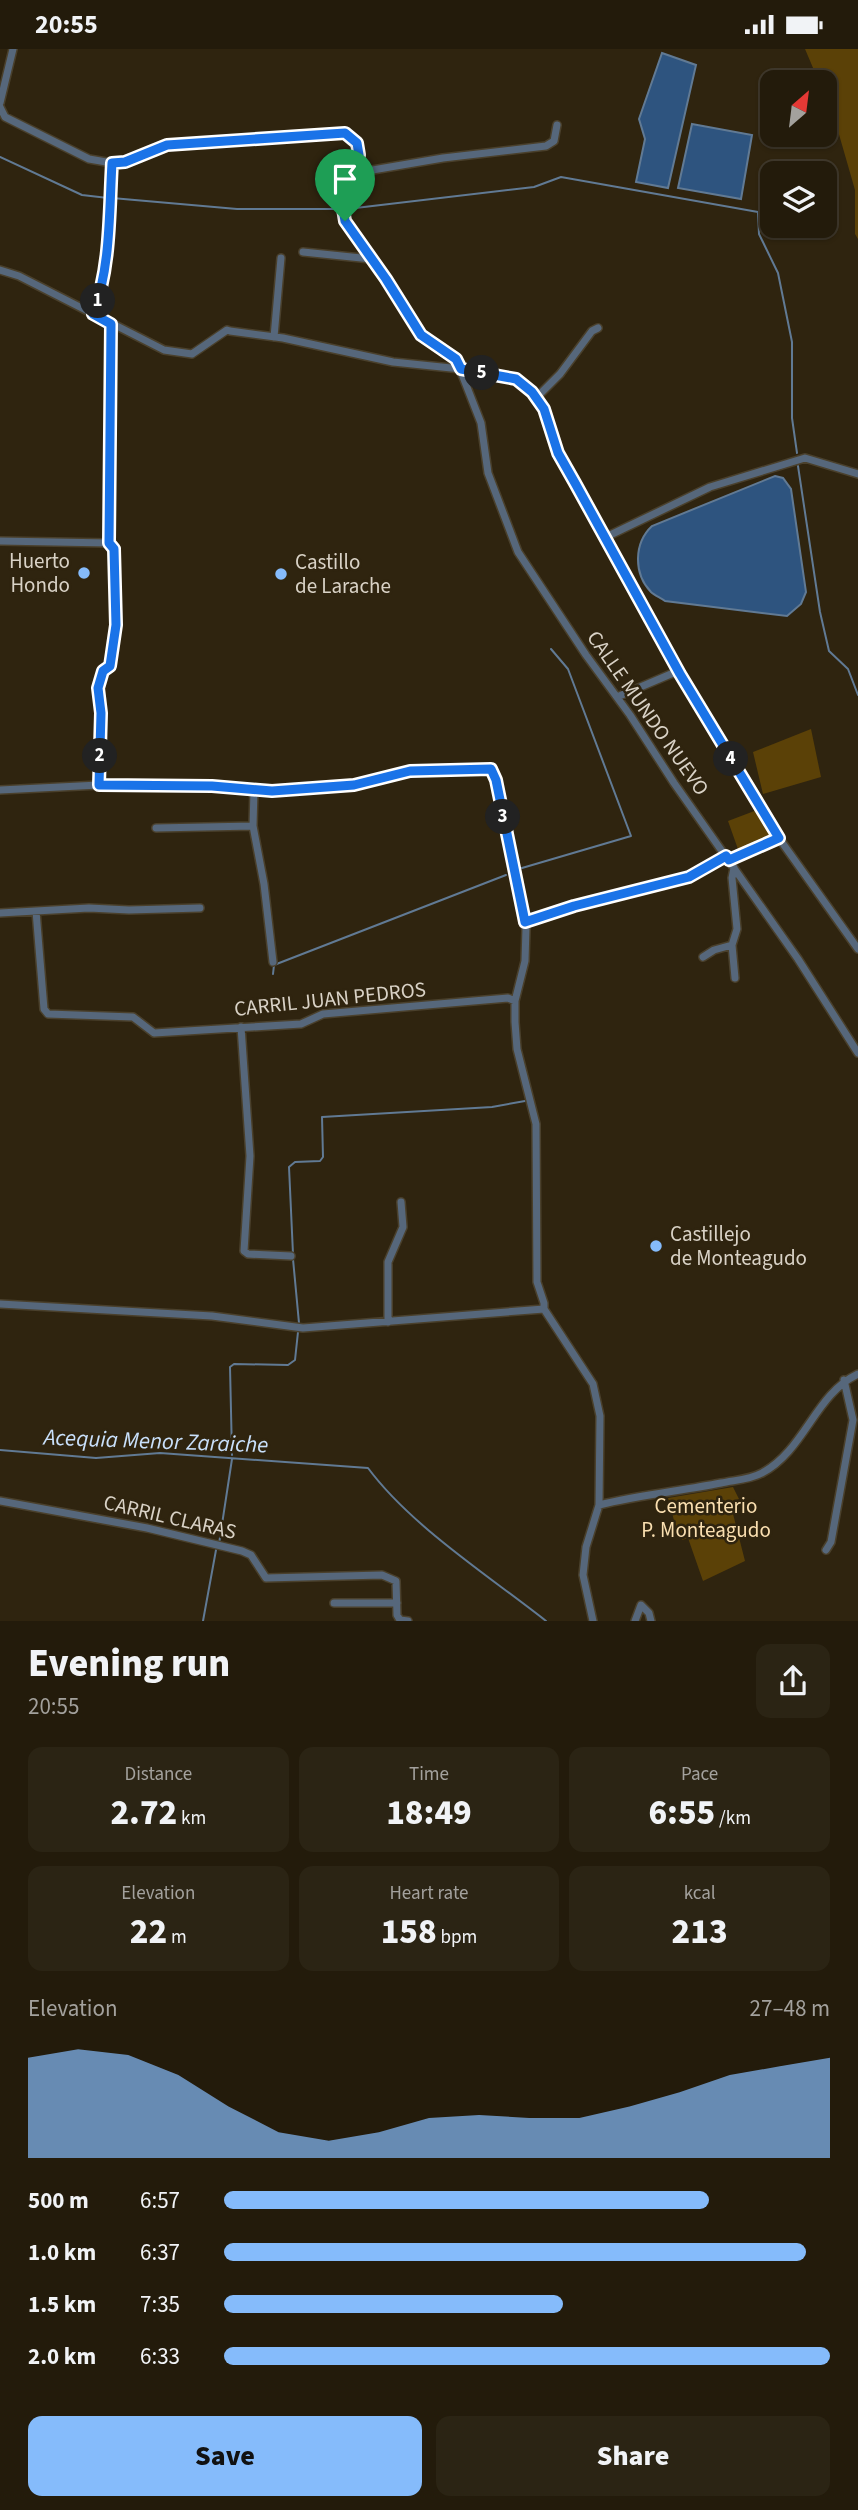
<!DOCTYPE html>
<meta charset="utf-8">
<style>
body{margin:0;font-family:"Source Sans 3",sans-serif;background:#2b2414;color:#f1f3f6;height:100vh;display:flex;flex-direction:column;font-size:26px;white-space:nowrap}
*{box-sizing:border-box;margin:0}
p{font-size:23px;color:#a3a19d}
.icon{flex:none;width:38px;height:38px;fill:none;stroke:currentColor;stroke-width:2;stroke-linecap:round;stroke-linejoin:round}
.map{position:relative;height:1572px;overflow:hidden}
.side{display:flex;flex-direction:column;background:#231b0b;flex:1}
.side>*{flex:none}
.needle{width:46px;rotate:28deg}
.controls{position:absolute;left:760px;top:21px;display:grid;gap:14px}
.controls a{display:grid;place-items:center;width:77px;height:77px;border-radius:14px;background:#231b0b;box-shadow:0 2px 5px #0004,0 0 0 2px #40392c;font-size:35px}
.pin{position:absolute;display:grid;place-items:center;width:60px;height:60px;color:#fff;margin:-72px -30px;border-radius:50% 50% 50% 0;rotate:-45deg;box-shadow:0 0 7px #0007}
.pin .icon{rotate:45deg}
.km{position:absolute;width:35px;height:35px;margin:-18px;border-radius:50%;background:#222;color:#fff;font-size:19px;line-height:35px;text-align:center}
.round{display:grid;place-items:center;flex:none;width:74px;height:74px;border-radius:14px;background:#2b2414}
.head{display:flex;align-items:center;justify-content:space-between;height:119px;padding:0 28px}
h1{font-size:38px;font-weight:800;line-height:52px}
.figures{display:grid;grid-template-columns:repeat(3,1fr);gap:10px;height:119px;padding:7px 28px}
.figures div{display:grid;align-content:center;border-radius:14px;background:#2b2414;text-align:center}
.figures b{font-size:35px;font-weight:800}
.figures small{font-size:19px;font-weight:400}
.figures p{font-size:19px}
.chart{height:196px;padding:14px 28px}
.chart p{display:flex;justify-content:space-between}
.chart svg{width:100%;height:126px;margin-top:7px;fill:#85bbfb;opacity:.7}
.cta{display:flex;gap:14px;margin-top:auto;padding:14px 28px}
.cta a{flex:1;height:80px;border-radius:14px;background:#85bbfb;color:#111;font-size:28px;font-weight:800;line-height:80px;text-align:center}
.cta a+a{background:#2b2414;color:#f1f3f6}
ul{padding:0 28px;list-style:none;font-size:23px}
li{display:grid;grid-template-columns:112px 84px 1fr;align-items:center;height:52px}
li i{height:18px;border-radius:9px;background:#85bbfb}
.status{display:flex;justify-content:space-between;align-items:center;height:49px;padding:0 35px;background:#231b0b;direction:ltr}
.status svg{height:19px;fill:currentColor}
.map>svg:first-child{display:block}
.green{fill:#5b4107}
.water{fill:#2e547f;stroke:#617a94;stroke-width:2}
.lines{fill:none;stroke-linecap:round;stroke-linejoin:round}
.stream{stroke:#617a94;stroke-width:2}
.street-casing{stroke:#4a402c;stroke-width:10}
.street{stroke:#56677b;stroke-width:7}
.route-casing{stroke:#fff;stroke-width:14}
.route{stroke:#1a73e8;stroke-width:9}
.poi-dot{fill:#85bbfb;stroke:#2f240f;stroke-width:2.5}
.labels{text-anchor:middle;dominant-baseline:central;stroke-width:5;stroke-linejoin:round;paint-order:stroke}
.poi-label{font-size:21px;fill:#d9d2c6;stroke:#2f240f;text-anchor:start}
.street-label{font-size:21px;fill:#d9d2c6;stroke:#2f240f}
.park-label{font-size:21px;fill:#fadfb0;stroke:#2f240f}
.water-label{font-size:23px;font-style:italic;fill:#c9e0fb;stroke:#2f240f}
</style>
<div class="status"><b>20:55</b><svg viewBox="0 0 49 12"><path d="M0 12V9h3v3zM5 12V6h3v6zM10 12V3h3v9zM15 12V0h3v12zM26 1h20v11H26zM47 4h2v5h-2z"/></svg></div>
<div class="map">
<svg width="858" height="1572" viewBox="0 0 858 1572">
<rect width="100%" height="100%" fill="#2f240f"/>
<path class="green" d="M805,0H858V190L855,185V141L834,68L824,44V33H819Z
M811,680L821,728L763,745L753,703Z
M757,761L776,788L739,803L728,772Z
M733,1438L739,1450L730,1453L745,1512L703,1532L688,1489L682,1491L678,1479H676L668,1449Z"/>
<path class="water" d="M662,4L696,16L668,139L636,133L645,90L639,70Z
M692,75L752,86L741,150L678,139Z
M775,427L783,429L791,440L806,543L801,555L787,567L665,552C661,549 654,546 651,543C633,524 634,494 652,477Z"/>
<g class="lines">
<path class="stream" d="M0,108L82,146L108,149
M112,149L237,160H340
M347,160L534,138L561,128L758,163L759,185L778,224L792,293V369L797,404
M798,417L820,563L829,602L848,620L858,646
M522,819L631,787L568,620L551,600
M273,925L274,916L506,826
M293,1205L289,1118L295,1113L320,1112L323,1108L322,1068L492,1058L525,1052
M293,1210L299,1274
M0,1401L96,1409L160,1404L368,1419C411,1477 489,1527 546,1572
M232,1406L230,1318L234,1315L288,1316L295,1311L298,1283
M219,1495L232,1410
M203,1572L216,1501"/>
<defs>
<path id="street" d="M0,54L13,0
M0,58L5,68L89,110L112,114L125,113L167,96L345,84L357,94L359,106L343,160L345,172L386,230L421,286L456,310L481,374L488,424L518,503L586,606L630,666L674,734L798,910L858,1004
M355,124L443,109L546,97L554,92L557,76
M303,203L371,210
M0,221L19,227L164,301L192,305L227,281L230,282L283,289L393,313L461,320L516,330L532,343L544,360L558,404L680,625L781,792L858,900
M93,265C112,217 109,164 112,114
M274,288L281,209
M536,349L560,325L592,282L598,279
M606,488L710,438L805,409L858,425
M0,492L109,494
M617,648L678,622
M99,736L101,664L98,639L103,623L110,617L115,576L114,500L109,494L111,275
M0,741L99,736L211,737L272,742L354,736L410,722L491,720L497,731L526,879L525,912L515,952V973L517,1000L536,1075L537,1233L544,1254V1260L593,1335L600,1367L599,1456L586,1498L583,1526L593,1572
M254,741L253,777L264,835L273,913
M156,779L253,777
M729,811L779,789
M734,819L732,829L737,880L732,896L735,929
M36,862L44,960L48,965L133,968L154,984L301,975L323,965L508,949L515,952
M0,864L89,859L129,861L200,859
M525,873L574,857L689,828L726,807
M703,908L714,901L732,896
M241,978L250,1107L244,1202L248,1205L291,1207
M0,1255L212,1267L303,1279L544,1260
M388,1273V1213L403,1178L401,1153
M0,1452L147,1479L242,1502L251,1506L266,1529L382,1526L396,1532L397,1566L400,1571L408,1572
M599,1456C639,1446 680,1442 721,1434C735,1431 749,1431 762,1424C805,1401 815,1345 858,1325
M826,1501L831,1493L853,1371L844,1331
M334,1554H397
M635,1572L641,1556L649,1564L651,1572"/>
</defs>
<use href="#street" class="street-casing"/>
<use href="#street" class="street"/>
</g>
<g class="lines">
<defs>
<path id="route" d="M345,84L357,94L359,106L343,160L345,172L386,230L421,286L456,310L461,320L516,330L532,343L544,360L558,404L575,434L680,625L779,789L729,811L726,807L689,828L574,857L525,873L496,731L491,720L410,722L354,736L272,742L212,737L99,736L101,664L98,639L103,622L110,617L116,576L114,500L109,494L111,275L93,265C111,218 109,163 112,114L125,113L167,96Z"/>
</defs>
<use href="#route" class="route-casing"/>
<use href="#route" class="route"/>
</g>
<g class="poi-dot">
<circle cx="84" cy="524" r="7"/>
<circle cx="281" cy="525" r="7"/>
<circle cx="656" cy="1197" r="7"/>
</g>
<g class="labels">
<g class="poi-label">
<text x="70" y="512" text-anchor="end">Huerto<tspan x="70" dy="24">Hondo</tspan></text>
<text x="295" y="513">Castillo<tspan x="295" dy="24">de Larache</tspan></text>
<text x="670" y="1185">Castillejo<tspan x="670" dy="24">de Monteagudo</tspan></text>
</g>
<g class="street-label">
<text transform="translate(648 664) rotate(55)">CALLE MUNDO NUEVO</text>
<text transform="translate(330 950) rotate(-6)">CARRIL JUAN PEDROS</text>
<text transform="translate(170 1468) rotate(13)">CARRIL CLARAS</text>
</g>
<g class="park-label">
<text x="706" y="1457">Cementerio<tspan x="706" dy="24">P. Monteagudo</tspan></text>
</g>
<g class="water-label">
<text transform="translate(156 1392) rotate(2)">Acequia Menor Zaraiche</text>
</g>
</g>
</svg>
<div class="controls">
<a><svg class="needle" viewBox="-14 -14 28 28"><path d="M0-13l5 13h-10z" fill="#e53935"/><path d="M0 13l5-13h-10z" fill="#a3a19d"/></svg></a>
<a><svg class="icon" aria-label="layers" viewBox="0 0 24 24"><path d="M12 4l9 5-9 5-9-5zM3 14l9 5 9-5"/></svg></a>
</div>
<div class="pin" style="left:345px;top:172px;background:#1e9e55"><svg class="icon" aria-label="arrive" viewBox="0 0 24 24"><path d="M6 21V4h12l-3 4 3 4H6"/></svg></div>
<b class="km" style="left:98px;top:252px">1</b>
<b class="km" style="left:100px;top:707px">2</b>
<b class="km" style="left:503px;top:768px">3</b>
<b class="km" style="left:731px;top:710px">4</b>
<b class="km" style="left:482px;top:324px">5</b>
</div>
<section class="side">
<div class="head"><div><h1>Evening run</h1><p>20:55</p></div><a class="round"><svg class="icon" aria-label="share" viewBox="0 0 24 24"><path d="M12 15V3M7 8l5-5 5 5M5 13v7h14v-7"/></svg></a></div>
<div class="figures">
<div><p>Distance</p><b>2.72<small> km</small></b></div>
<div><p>Time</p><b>18:49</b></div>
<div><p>Pace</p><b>6:55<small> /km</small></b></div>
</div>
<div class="figures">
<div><p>Elevation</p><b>22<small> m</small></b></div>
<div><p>Heart rate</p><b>158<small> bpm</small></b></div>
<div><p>kcal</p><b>213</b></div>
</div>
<div class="chart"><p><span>Elevation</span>27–48 m</p>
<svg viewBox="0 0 160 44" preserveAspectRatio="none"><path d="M0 44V9L10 6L20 8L30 15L40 26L50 35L60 38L70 35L80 30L90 29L100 30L110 30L120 26L130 21L140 15L150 12L160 9V44z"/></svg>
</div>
<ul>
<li><b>500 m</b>6:57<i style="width:80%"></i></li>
<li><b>1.0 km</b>6:37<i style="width:96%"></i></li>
<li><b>1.5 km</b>7:35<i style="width:56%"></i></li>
<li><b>2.0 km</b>6:33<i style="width:100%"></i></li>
</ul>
<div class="cta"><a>Save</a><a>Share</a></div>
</section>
